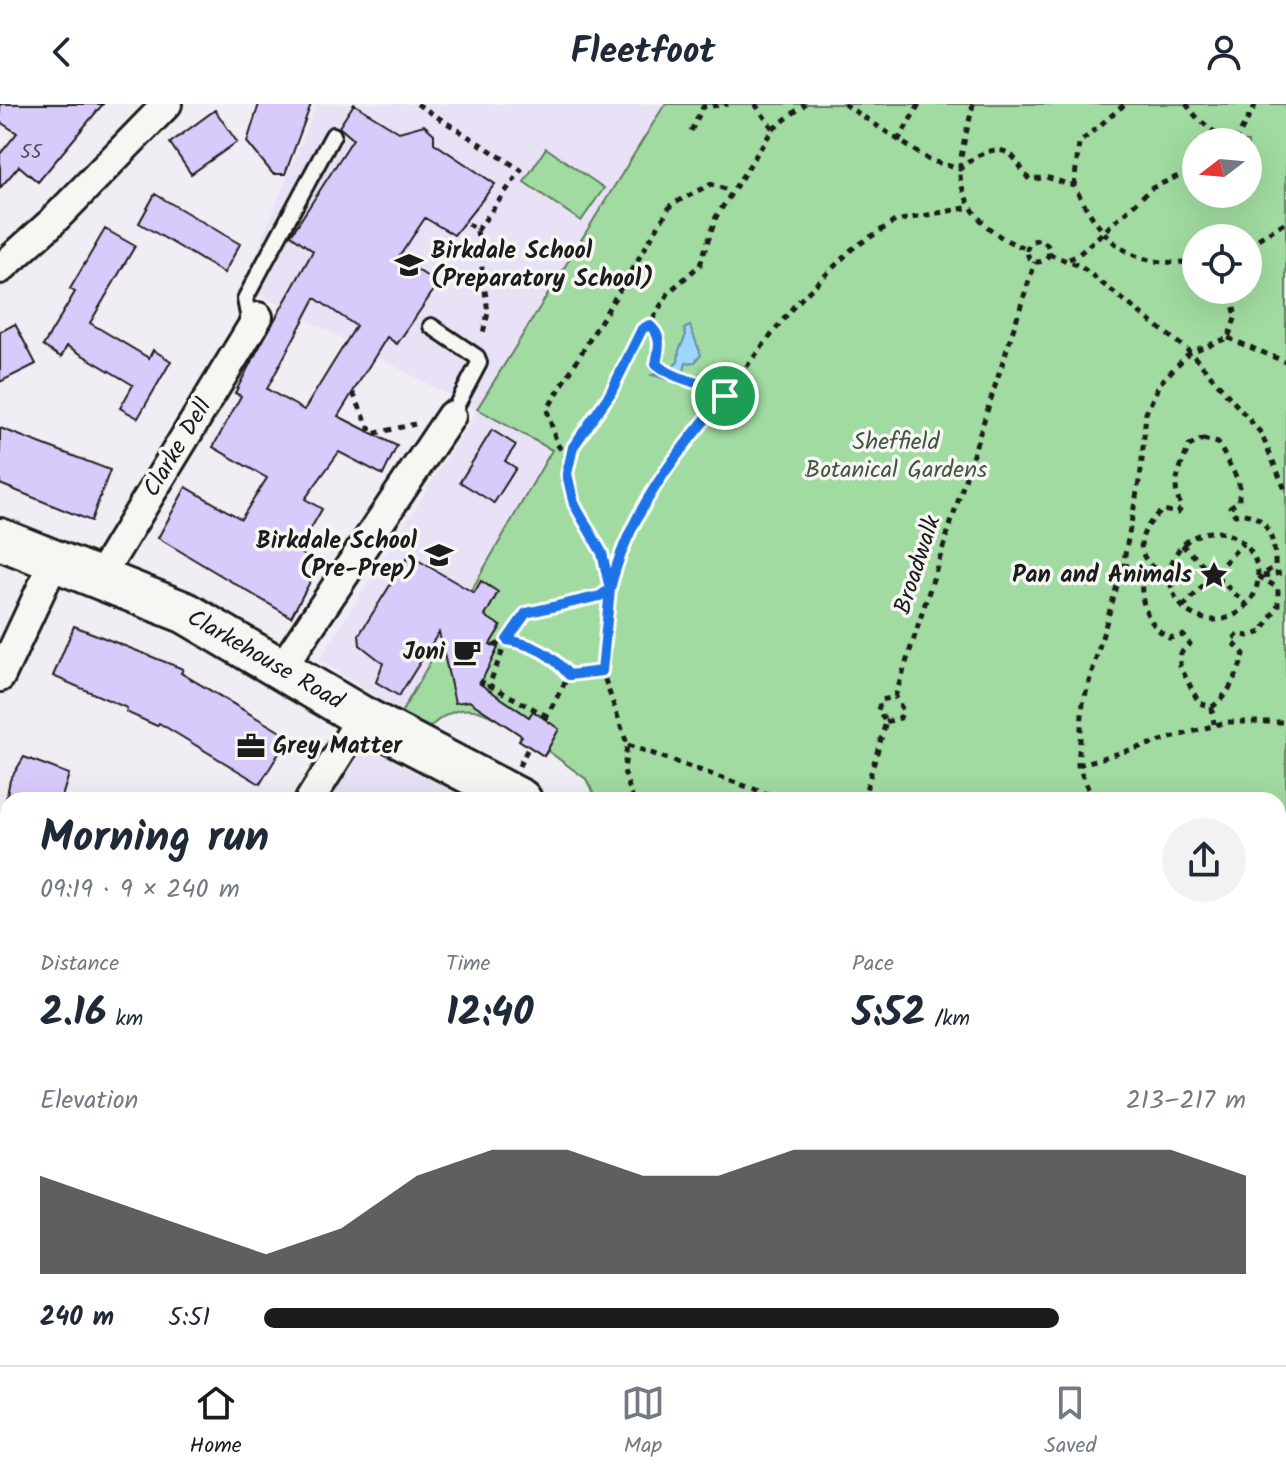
<!DOCTYPE html>
<meta charset="utf-8">
<style>
body{margin:0;font-family:Kalam,sans-serif;background:#f2f2f3;color:#1f2937;height:100vh;display:flex;flex-direction:column;font-size:30px;white-space:nowrap}
*{box-sizing:border-box;margin:0}
p{font-size:26px;color:#747a83}
.icon{flex:none;width:44px;height:44px;fill:none;stroke:currentColor;stroke-width:2;stroke-linecap:round;stroke-linejoin:round}
.map{position:relative;flex:1;overflow:hidden}
.drawer{position:absolute;left:0px;top:688px;width:1286px;height:574px;display:flex;flex-direction:column;background:#fff;border-radius:24px 24px 0 0;box-shadow:0 8px 32px #0002}
.drawer>*{flex:none}
.needle{width:52px;rotate:254deg}
.buttons{position:absolute;left:1182px;top:24px;display:grid;gap:16px}
.buttons a{display:grid;place-items:center;width:80px;height:80px;border-radius:50%;background:#fff;box-shadow:0 8px 32px #0002;font-size:40px}
.pin{position:absolute;display:grid;place-items:center;width:68px;height:68px;color:#fff;margin:-34px;border:4px solid #fff;border-radius:50%;box-shadow:0 2px 8px #0007}
.round{display:grid;place-items:center;flex:none;width:84px;height:84px;border-radius:42px;background:#f2f2f3}
.head{display:flex;align-items:center;justify-content:space-between;height:136px;padding:0 40px}
h1{font-size:44px;font-weight:700;line-height:60px}
.metrics{display:grid;grid-template-columns:repeat(3,1fr);gap:12px;height:136px;padding:8px 40px}
.metrics div{display:grid;align-content:center}
.metrics b{font-size:40px;font-weight:700}
.metrics small{font-size:22px;font-weight:400}
.metrics p{font-size:22px}
.chart{height:224px;padding:16px 40px}
.chart p{display:flex;justify-content:space-between}
.chart svg{width:100%;height:144px;margin-top:8px;fill:#1c1c1c;opacity:.7}
ul{padding:0 40px;list-style:none;font-size:26px}
li{display:grid;grid-template-columns:128px 96px 1fr;align-items:center;height:60px}
li i{height:20px;border-radius:10px;background:#1c1c1c}
header{display:flex;justify-content:space-between;align-items:center;height:104px;padding:0 40px;background:#fff;font-size:36px;font-weight:700}
.tabs{display:flex;justify-content:space-around;align-items:center;height:112px;border-top:2px solid #e0e1e3;background:#fff;font-size:22px;color:#747a83}
.tabs a{display:grid;justify-items:center;gap:4px}
.tabs .current{color:#1c1c1c}
.map>svg:first-child{display:block}
.built{fill:#e9e2f6}
.green{fill:#a1dba1;stroke:#5e7c5e;stroke-width:2;fill-rule:evenodd}
.water{fill:#9cd6fc;stroke:#698ca2;stroke-width:2}
.building{fill:#d9cafc;stroke:#1c1c1c;stroke-width:2;fill-rule:evenodd}
.lines{fill:none;stroke-linecap:round;stroke-linejoin:round}
.lane-casing{stroke:#1c1c1c;stroke-width:20}
.street-casing{stroke:#1c1c1c;stroke-width:34}
.secondary-casing{stroke:#1c1c1c;stroke-width:46}
.path{stroke:#1c1c1c;stroke-width:5;stroke-dasharray:6 6;stroke-linecap:butt}
.lane{stroke:#f6f6f2;stroke-width:14}
.street{stroke:#f6f6f2;stroke-width:28}
.secondary{stroke:#f6f6f2;stroke-width:40}
.route-casing{stroke:#fff;stroke-width:16}
.route{stroke:#1a73e8;stroke-width:10}
.labels{text-anchor:middle;dominant-baseline:central;stroke-width:7;stroke-linejoin:round;paint-order:stroke}
.number-label{font-size:20px;fill:#4b4854}
.poi-label{font-size:24px;font-weight:bold;fill:#1c1c1c;stroke:#f6f6f2;text-anchor:end}
.park-label{font-size:24px;fill:#454;stroke:#f6f6f2}
.street-label{font-size:24px;fill:#1c1c1c;stroke:#f6f6f2}
</style>
<header><svg class="icon" aria-label="back" viewBox="0 0 24 24"><path d="M15 5l-7 7 7 7"/></svg>Fleetfoot<svg class="icon" aria-label="person" viewBox="0 0 24 24"><circle cx="12" cy="8" r="4"/><path d="M4 21q1-7 8-7t8 7"/></svg></header>
<div class="map">
<svg width="1286" height="1261" viewBox="0 0 1286 1261">
<rect width="100%" height="100%" fill="#f0edf4"/>
<filter id="ink" filterUnits="userSpaceOnUse"><feTurbulence type="fractalNoise" baseFrequency=".0125" numOctaves="2"/><feDisplacementMap in="SourceGraphic" scale="16" xChannelSelector="R" yChannelSelector="G"/><feConvolveMatrix kernelMatrix="1 2 1 2 8 2 1 2 1" color-interpolation-filters="sRGB"/></filter>
<g filter="url(#ink)">
<path class="built" d="M317,0H665L478,305L552,346L401,609L319,556L477,306L243,182Z
M342,622L481,696H302Z"/>
<path class="green" d="M665,0H1286V1047L1278,1051V696H597L586,675L548,647L544,652L519,636L521,631C486,608 463,590 428,625L401,609L552,346L477,305ZM1196,38H1248V90H1196ZM1196,134H1248V186H1196Z
M546,44L604,84L581,117L524,78Z"/>
<path class="water" d="M690,222L701,251L695,258L686,259L683,271L673,277L652,271L668,267L678,258L679,246L686,231L684,225Z"/>
<path class="building" d="M0,0H103L38,78L19,62L0,84V50L17,29L0,18Z
M259,0H311L285,70H273L247,38Z
M354,0L399,28L424,21L434,30V39L495,80L454,131L425,114L399,153L438,180L397,240L387,233L338,312L397,342L383,371L339,348L305,395L322,405L298,447L319,461L291,513L158,434L186,383L241,415L267,374L213,343L241,292L235,289L250,260L313,147L291,131L353,35L339,23ZM315,194L356,222L304,306L267,285Z
M215,6L237,38L191,70L170,39Z
M155,90L240,140L224,169L139,119Z
M105,125L135,142L90,219L149,254L153,246L171,257L138,314L120,304L133,281L67,242L61,253L43,242L75,188L70,185Z
M15,220L36,260L0,278V228Z
M0,324L110,366L91,417L0,380Z
M492,326L516,341L505,357L516,364L494,399L460,378Z
M409,451L474,489L481,477L498,488L485,512L501,522L490,540L498,544L480,580L529,613L533,607L559,625L544,652L519,636L522,632L469,597L455,599L439,528L399,592L376,578L383,559L360,541L359,531Z
M74,522L183,565L181,569L289,633L260,680L159,619L157,622L126,608L127,604L53,572Z
M24,653L69,670L61,696H6L10,676Z"/>
<g class="lines">
<defs>
<path id="lane" d="M250,221L245,195L333,31
M431,222L477,253L479,259L451,312
M937,1254L941,1261
M1211,1254L1213,1261
M554,1261L562,1254"/>
<path id="street" d="M0,165L50,120L167,0
M98,476L258,213
M281,565L451,312
M0,573L54,458
M310,696L362,613
M0,919L8,925
M248,1261L252,1254
M893,1261L902,1254"/>
<path id="secondary" d="M0,435L186,509L362,613L521,696
M1278,1093L1286,1091"/>
</defs>
<use href="#lane" class="lane-casing"/>
<use href="#street" class="street-casing"/>
<use href="#secondary" class="secondary-casing"/>
<path class="path" d="M417,0L521,66L477,127L465,117
M755,0L773,25
M844,0L929,56L960,65C974,52 999,36 1015,55C1021,62 1023,69 1030,76L1046,73L1074,82C1104,139 1129,165 1196,157
M973,0C969,20 962,41 960,62C957,100 992,136 1027,144
M1186,0L1198,15L1227,38
M691,27L703,3L728,0
M898,37L919,0
M1235,38L1256,0
M1074,82L1079,39L1125,0
M477,127L488,209L482,233
M1027 147a11 11 0 1 1 22 0a11 11 0 1 1-22 0Z
M1248,141L1286,118
M1049,150L1080,162L1190,248L1228,234L1236,212L1229,186
M1069,155L1077,152L1152,84L1196,64
M649,221L660,236L656,260C678,278 703,277 725,292
M1228,234L1286,258
M353,289L372,330L415,320
M1203,335L1218,339L1239,378V397L1230,403L1235,411C1266,405 1276,436 1275,462L1260,473L1278,484V501L1262,528L1248,532L1238,530L1232,537L1244,550C1238,570 1229,591 1212,603L1199,599L1180,562V550L1190,540L1183,531L1169,534C1150,523 1140,501 1142,479L1159,468C1131,449 1139,426 1163,406L1178,409L1182,403C1169,383 1181,363 1189,342Z
M568,355L557,340L547,306L671,101L711,80L731,87
M1170 472a44 44 0 1 1 88 0a44 44 0 1 1-88 0Z
M1182,441L1247,501
M1123,461L1169,469
M1263,472L1286,468
M1183,503L1243,439
M494,542C523,528 551,549 569,571L602,567
M479,577L489,581
M1212,603L1214,620
M547,612L489,581L507,536L526,509L600,492L610,485L602,449L574,400L567,370L573,343L610,290L642,225L649,221L669,188L700,161L716,113L773,25L805,0
M545,615L569,571
M886,618L900,614L903,606L895,593
M628,641L785,696
M1078,661L1226,618H1286
M519,662L529,642
M633,696L624,667L627,640L602,567L604,525L617,459L659,374L794,202L852,145L895,117L971,103
M863,696L886,618L878,606L881,596L895,593L1035,158
M1093,696L1078,661L1083,599L1123,461L1141,367L1146,309L1160,279L1190,248L1261,329L1286,388
M1278,974H1286
M1278,1000L1286,1004"/>
<use href="#lane" class="lane"/>
<use href="#street" class="street"/>
<use href="#secondary" class="secondary"/>
</g>
</g>
<g class="lines" filter="url(#ink)">
<defs>
<path id="route" d="M725,292C676,349 628,410 610,485L600,492L526,509L507,536C535,541 551,550 569,571L602,567L610,485L602,449L574,400L567,370L573,343L610,290L642,225L649,221C663,232 659,244 656,260C678,278 703,277 725,292"/>
</defs>
<use href="#route" class="route-casing"/>
<use href="#route" class="route"/>
</g>
<defs>
<symbol id="school-bare" viewBox="-9 -9 18 18"><path d="M0-5L7-2L0 1L-7-2ZM-4 1L0 2.5L4 1V4Q0 6-4 4Z" fill="#1c1c1c" stroke="#f6f6f2" stroke-width="2.5" paint-order="stroke"/></symbol>
<symbol id="sight-bare" viewBox="-9 -9 18 18"><path d="M0-6L1.8-2.2L6-1.7L2.9 1.2L3.7 5.4L0 3.3L-3.7 5.4L-2.9 1.2L-6-1.7L-1.8-2.2Z" fill="#1c1c1c" stroke="#f6f6f2" stroke-width="2.5" paint-order="stroke"/></symbol>
<symbol id="cafe-bare" viewBox="-9 -9 18 18"><path d="M-5.5-4.5H6V0H3Q3 3.5 0 3.5H-2.5Q-5.5 3.5-5.5 0ZM3-3.2v2h1.7v-2ZM-6 4.5H4V6H-6Z" fill="#1c1c1c" stroke="#f6f6f2" stroke-width="2.5" paint-order="stroke"/></symbol>
<symbol id="office-bare" viewBox="-9 -9 18 18"><path d="M-6-3h4V-5.5h4V-3h4V5H-6ZM-1-4.5V-3h2v-1.5ZM-6 0V1H6V0Z" fill="#1c1c1c" stroke="#f6f6f2" stroke-width="2.5" paint-order="stroke"/></symbol>
</defs>
<g fill-rule="evenodd">
<use href="#school-bare" x="389" y="141" width="40" height="40"/>
<use href="#school-bare" x="419" y="431" width="40" height="40"/>
<use href="#sight-bare" x="1194" y="451" width="40" height="40"/>
<use href="#cafe-bare" x="447" y="528" width="40" height="40"/>
<use href="#office-bare" x="231" y="622" width="40" height="40"/>
</g>
<g class="labels">
<g class="number-label">
<text x="31" y="49">55</text>
</g>
<g class="poi-label">
<text x="431" y="147" text-anchor="start">Birkdale School<tspan x="431" dy="28">(Preparatory School)</tspan></text>
<text x="417" y="437">Birkdale School<tspan x="417" dy="28">(Pre-Prep)</tspan></text>
<text x="1192" y="471">Pan and Animals</text>
<text x="445" y="548">Joni</text>
<text x="273" y="642" text-anchor="start">Grey Matter</text>
</g>
<g class="park-label">
<text x="896" y="338">Sheffield<tspan x="896" dy="28">Botanical Gardens</tspan></text>
</g>
<g class="street-label">
<text transform="translate(178 344) rotate(-59)">Clarke Dell</text>
<text transform="translate(918 461) rotate(-72)">Broadwalk</text>
<text transform="translate(265 556) rotate(30)">Clarkehouse Road</text>
</g>
</g>
</svg>
<div class="buttons">
<a><svg class="needle" viewBox="-14 -14 28 28"><path d="M0-13l5 13h-10z" fill="#e53935"/><path d="M0 13l5-13h-10z" fill="#747a83"/></svg></a>
<a><svg class="icon" aria-label="locate" viewBox="0 0 24 24"><circle cx="12" cy="12" r="6"/><path d="M12 2v4M12 18v4M2 12h4M18 12h4"/></svg></a>
</div>
<div class="pin" style="left:725px;top:292px;background:#1e9e55"><svg class="icon" aria-label="arrive" viewBox="0 0 24 24"><path d="M6 21V4h12l-3 4 3 4H6"/></svg></div>
<section class="drawer">
<div class="head"><div><h1>Morning run</h1><p>09:19 · 9 × 240 m</p></div><a class="round"><svg class="icon" aria-label="share" viewBox="0 0 24 24"><path d="M12 15V3M7 8l5-5 5 5M5 13v7h14v-7"/></svg></a></div>
<div class="metrics">
<div><p>Distance</p><b>2.16<small> km</small></b></div>
<div><p>Time</p><b>12:40</b></div>
<div><p>Pace</p><b>5:52<small> /km</small></b></div>
</div>
<div class="chart"><p><span>Elevation</span>213–217 m</p>
<svg viewBox="0 0 160 44" preserveAspectRatio="none"><path d="M0 44V14L10 22L20 30L30 38L40 30L50 14L60 6L70 6L80 14L90 14L100 6L110 6L120 6L130 6L140 6L150 6L160 14V44z"/></svg>
</div>
<ul>
<li><b>240 m</b>5:51<i style="width:81%"></i></li>
</ul>
</section>
</div>
<nav class="tabs">
<a class="current"><svg class="icon" aria-label="home" viewBox="0 0 24 24"><path d="M3 11l9-7 9 7M6 9v11h12V9"/></svg>Home</a>
<a><svg class="icon" aria-label="map" viewBox="0 0 24 24"><path d="M3 6l6-2 6 2 6-2v14l-6 2-6-2-6 2zM9 4v14M15 6v14"/></svg>Map</a>
<a><svg class="icon" aria-label="saved" viewBox="0 0 24 24"><path d="M7 4h10v16l-5-4-5 4z"/></svg>Saved</a>
</nav>
